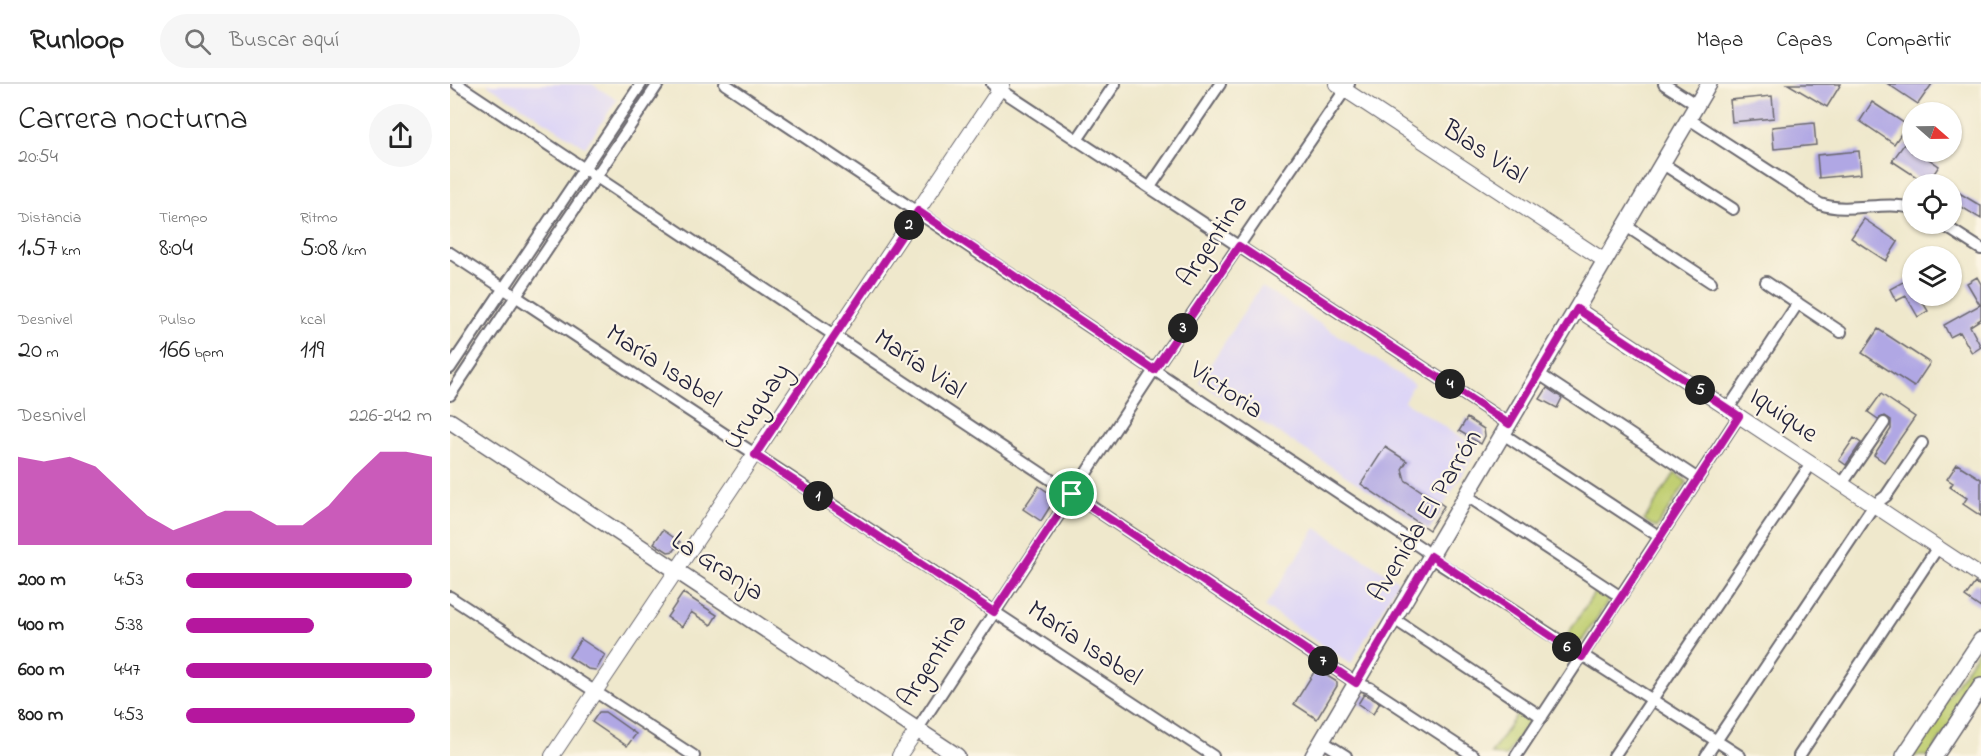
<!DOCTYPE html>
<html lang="es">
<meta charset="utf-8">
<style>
body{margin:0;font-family:"Indie Flower",sans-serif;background:#f6f6f6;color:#222;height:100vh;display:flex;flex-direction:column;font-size:22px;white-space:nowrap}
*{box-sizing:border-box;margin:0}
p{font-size:20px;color:#767676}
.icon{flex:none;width:33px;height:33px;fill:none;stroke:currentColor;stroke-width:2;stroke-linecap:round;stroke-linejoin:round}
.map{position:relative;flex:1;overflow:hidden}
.details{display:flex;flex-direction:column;background:#fff;width:450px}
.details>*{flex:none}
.needle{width:39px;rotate:110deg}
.fabs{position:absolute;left:1452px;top:18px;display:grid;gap:12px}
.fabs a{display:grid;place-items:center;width:60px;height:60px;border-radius:50%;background:#fff;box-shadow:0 2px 4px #0004;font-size:30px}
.pin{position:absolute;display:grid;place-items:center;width:51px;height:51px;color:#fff;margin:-26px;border:3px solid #fff;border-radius:50%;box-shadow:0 2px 6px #0007}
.km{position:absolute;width:30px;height:30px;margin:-15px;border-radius:50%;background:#222;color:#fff;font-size:16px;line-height:30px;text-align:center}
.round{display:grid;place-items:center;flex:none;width:63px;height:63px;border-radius:32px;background:#f6f6f6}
.head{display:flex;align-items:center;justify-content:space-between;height:102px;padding:0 18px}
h1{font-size:33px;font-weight:600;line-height:45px}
.metrics{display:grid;grid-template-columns:repeat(3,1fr);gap:9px;height:102px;padding:6px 18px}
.metrics div{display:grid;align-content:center}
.metrics b{font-size:26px;font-weight:600}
.metrics small{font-size:16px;font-weight:400}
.metrics p{font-size:16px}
.chart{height:168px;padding:12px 18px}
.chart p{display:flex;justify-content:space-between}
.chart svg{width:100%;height:108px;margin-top:6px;fill:#b5179e;opacity:.7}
ul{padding:0 18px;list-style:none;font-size:20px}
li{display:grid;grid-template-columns:96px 72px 1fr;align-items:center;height:45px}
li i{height:15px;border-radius:8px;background:#b5179e}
header{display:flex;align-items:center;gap:36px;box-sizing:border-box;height:84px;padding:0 30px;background:#fff;border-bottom:2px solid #e0e0e0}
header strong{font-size:28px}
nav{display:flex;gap:33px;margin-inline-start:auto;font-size:21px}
.search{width:420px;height:54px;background:#f6f6f6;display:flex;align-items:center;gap:15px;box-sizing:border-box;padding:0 21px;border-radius:33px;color:#767676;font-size:22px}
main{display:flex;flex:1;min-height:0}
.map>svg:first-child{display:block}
.built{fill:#ddd5f6}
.green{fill:#bfce70;stroke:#707856;stroke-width:1.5}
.building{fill:#b0a7e4}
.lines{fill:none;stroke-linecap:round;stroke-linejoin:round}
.minor-casing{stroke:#6a676e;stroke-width:14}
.tertiary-casing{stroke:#6a676e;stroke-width:16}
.secondary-casing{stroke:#6a676e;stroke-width:18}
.minor{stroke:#fff;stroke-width:10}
.tertiary{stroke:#fff;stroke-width:14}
.secondary{stroke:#fff;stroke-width:15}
.route-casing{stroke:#fff;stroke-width:12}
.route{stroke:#b5179e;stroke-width:8}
.labels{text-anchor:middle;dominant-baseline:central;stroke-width:4.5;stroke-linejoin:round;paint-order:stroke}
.street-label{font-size:27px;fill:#22223b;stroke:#fcf5e5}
</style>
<header>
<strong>Runloop</strong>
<div class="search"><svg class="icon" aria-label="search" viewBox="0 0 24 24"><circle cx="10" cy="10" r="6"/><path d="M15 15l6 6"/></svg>Buscar aquí</div>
<nav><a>Mapa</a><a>Capas</a><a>Compartir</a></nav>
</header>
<main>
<section class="details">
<div class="head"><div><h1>Carrera nocturna</h1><p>20:54</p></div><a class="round"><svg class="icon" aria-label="share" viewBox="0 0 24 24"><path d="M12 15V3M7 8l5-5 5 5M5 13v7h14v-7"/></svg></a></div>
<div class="metrics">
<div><p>Distancia</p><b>1.57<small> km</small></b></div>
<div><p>Tiempo</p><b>8:04</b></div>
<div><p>Ritmo</p><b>5:08<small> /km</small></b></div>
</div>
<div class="metrics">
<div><p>Desnivel</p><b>20<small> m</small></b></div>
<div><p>Pulso</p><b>166<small> bpm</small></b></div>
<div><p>kcal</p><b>119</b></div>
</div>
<div class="chart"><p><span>Desnivel</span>226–242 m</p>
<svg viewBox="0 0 160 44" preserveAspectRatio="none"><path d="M0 44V8L10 10L20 8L30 12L40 22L50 32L60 38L70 34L80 30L90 30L100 36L110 36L120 28L130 16L140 6L150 6L160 8V44z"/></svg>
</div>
<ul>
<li><b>200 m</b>4:53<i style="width:92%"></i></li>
<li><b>400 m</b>5:38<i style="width:52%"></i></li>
<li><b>600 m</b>4:47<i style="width:100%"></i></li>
<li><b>800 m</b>4:53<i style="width:93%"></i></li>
</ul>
</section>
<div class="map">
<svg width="1531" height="672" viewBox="0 0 1531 672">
<rect width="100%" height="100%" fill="#fcf5e5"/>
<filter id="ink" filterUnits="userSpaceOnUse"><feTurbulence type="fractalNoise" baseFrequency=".0167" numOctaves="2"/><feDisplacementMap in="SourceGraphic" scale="12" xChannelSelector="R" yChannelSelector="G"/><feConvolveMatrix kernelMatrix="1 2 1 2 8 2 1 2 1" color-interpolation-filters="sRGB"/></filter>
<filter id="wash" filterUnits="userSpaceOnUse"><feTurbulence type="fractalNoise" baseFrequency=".008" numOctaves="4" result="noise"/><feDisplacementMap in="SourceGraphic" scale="24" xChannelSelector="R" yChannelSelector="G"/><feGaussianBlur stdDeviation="1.35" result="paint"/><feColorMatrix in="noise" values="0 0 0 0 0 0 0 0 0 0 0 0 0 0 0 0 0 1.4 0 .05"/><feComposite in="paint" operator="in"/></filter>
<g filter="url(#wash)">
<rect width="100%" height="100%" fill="#efe8cc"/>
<path class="built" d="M37,0H142L167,16L135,63Z
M811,202L964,300L954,317L1028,364L979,445L749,298Z
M866,444L948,497L901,580L815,523Z"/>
<path class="green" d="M1225,389L1237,398L1206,444L1194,436Z
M1146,506L1160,514L1132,557L1124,559L1116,553Z
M1531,562V593L1479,672H1459Z
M1067,630L1079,637L1056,672L1041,670Z"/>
<g id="blocks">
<path class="building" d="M1338,0H1391L1377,23Z
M1438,0H1482L1468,20Z
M1322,12L1324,34L1282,38L1280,16Z
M1422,18L1457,41L1444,60L1410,37Z
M1364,39L1366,61L1324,65L1322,43Z
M1455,59L1462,64V68H1468L1489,82L1477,100L1442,77Z
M1409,67L1411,90L1369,94L1367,71Z
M1506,107L1531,122V135L1502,117Z
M1414,135L1448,158L1436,177L1401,154Z
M1462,193V212H1469L1478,227L1468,233L1456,212L1446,217L1440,205Z
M1527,193L1531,200V235L1520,242L1531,263L1522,269L1510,248L1500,253L1494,241L1530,221L1517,199Z
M1428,245L1480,279L1464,303L1412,269Z
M1097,304L1112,314L1107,324L1090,315Z
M1431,310L1465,333L1434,378L1424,371L1441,345V336L1435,332L1428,335L1418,328Z
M1017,334L1034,345L1035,352L1031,360L1009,347Z
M1404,354L1411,359L1396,381L1389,376Z
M935,363L957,377L952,385L955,396L994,422L979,446L911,400Z
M1507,380L1531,395V432L1513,420L1517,414L1500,403L1503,399L1497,395Z
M589,402L602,411L603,418L591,437L573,425Z
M213,446L230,458L224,467L218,468L204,459Z
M1525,499L1531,502V524L1515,513Z
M233,509L267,531L261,541L241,528L232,543L217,533Z
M131,555L155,571L146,586L138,585L119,573Z
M866,585L887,598V602L867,635L844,620Z
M914,610L930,619L923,630L908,620Z
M149,628H155L186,650L177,662L142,638Z"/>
</g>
</g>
<g filter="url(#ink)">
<use href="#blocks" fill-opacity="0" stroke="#6a676e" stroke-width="1.5"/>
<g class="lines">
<defs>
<path id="minor" d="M7,0L906,599L920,604L1024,672
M275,0L973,465L990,480L1290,672
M542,0L1059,340
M1214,0L1247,21
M1239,35L1370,120C1400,130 1432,116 1462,124
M627,56L665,0
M1213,80L1283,125
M700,103L770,0
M1492,140L1531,165
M1176,142L1261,198
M0,169L763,672
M1316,198L1391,248
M0,284L191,0
M1089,290L1248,395
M0,311L208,0
M1278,325L1348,219
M1053,350L1210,453
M1392,400L1434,339
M1017,412L1171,513
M0,513L244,672
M944,535L1092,633
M467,646L704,286L899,0
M872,657L896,672
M1066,672L1289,332
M1164,672L1361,380
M1256,672L1424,421L1436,412L1472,359
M1349,672L1488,463"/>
<path id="tertiary" d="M886,0L1155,177
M1127,225L1531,492
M102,672L553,0
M449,672L467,646"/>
<path id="secondary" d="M0,337L507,672
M863,672L1259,0
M1454,672L1531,556
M1485,672L1531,602"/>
</defs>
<use href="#minor" class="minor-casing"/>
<use href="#tertiary" class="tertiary-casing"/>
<use href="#secondary" class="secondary-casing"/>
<use href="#minor" class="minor"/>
<use href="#tertiary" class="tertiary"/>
<use href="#secondary" class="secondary"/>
</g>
</g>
<g class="lines" filter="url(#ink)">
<defs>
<path id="route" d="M468,127L704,286L789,162L1059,340L1127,225L1289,332L1132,573L981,472L906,599L622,410L544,528L305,371Z"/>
</defs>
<use href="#route" class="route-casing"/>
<use href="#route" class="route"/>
</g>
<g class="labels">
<g class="street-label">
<text transform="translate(1034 69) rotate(33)">Blas Vial</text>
<text transform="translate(763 157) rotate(-56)">Argentina</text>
<text transform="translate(469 281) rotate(34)">María Vial</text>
<text transform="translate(213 283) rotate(33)">María Isabel</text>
<text transform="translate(776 307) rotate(34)">Victoria</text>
<text transform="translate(308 323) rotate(-56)">Uruguay</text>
<text transform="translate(1333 332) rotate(34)">Iquique</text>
<text transform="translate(976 432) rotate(-59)">Avenida El Parrón</text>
<text transform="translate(267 483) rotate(33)">La Granja</text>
<text transform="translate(634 560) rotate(34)">María Isabel</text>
<text transform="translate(483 577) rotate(-57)">Argentina</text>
</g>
</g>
</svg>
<div class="fabs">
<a><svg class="needle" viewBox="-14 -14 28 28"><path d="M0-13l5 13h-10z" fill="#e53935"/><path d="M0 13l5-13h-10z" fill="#767676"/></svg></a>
<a><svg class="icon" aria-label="locate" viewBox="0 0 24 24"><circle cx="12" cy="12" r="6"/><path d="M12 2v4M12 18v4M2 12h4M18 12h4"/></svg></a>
<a><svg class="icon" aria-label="layers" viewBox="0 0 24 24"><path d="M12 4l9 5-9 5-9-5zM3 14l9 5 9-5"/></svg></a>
</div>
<div class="pin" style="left:622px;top:410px;background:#1e9e55"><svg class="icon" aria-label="arrive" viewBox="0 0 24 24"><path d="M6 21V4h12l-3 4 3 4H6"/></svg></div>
<b class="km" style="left:368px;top:412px">1</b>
<b class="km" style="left:459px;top:141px">2</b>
<b class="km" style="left:733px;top:244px">3</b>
<b class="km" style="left:1000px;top:300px">4</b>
<b class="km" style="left:1250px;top:306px">5</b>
<b class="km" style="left:1117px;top:563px">6</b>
<b class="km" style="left:873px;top:577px">7</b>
</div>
</main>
